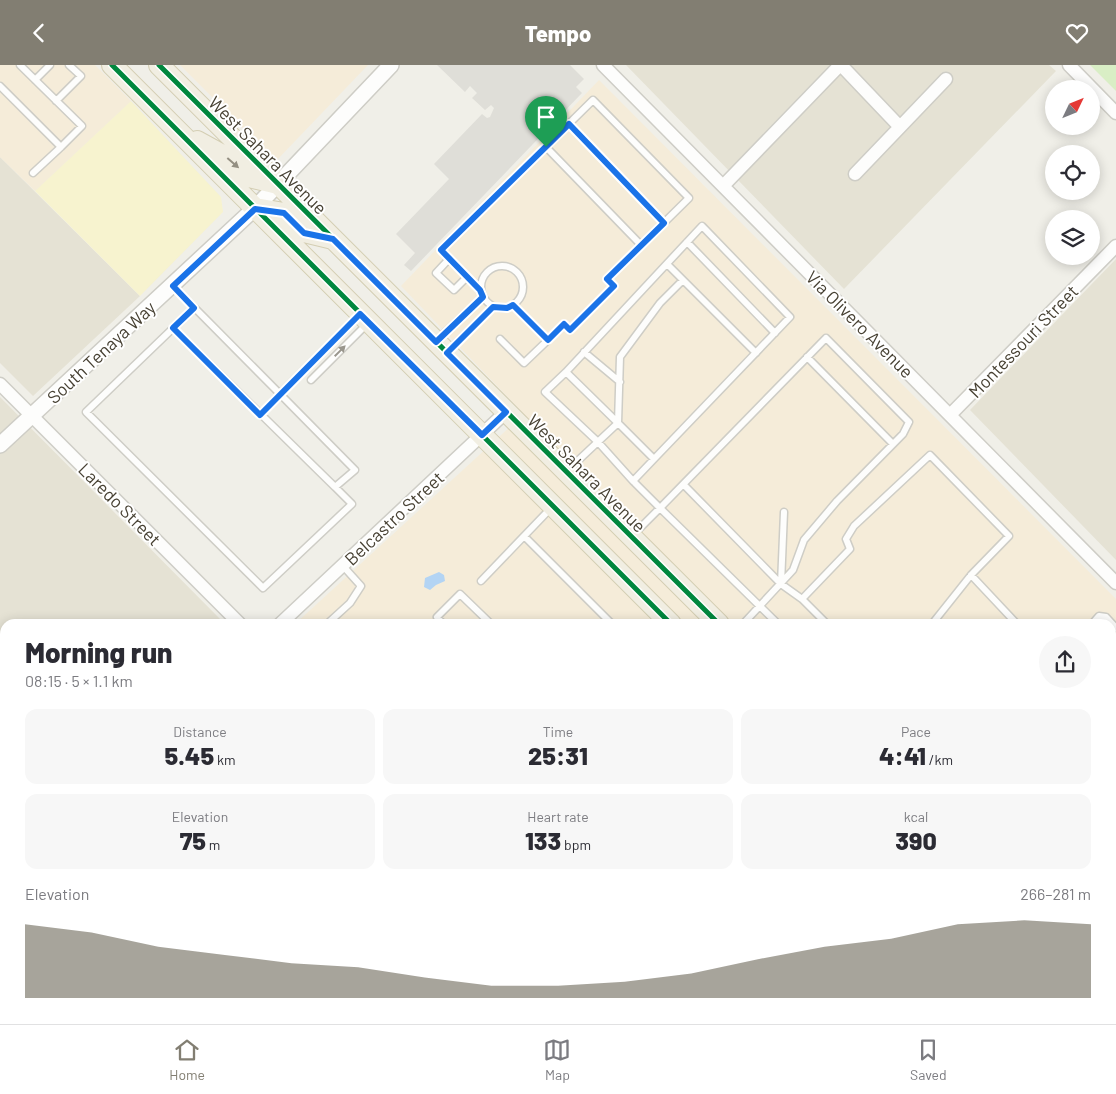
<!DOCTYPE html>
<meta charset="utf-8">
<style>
body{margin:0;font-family:Barlow,sans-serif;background:#f7f7f7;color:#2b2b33;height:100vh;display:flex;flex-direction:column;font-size:19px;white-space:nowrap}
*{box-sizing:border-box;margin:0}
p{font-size:16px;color:#7c7c81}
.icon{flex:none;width:28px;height:28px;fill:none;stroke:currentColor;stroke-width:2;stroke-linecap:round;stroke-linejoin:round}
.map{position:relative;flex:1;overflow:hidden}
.side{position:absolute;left:0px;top:554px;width:1116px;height:406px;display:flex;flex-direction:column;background:#fff;border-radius:15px 15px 0 0;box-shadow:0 2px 12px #0003}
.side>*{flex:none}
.needle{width:32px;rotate:47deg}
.fabs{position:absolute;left:1045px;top:15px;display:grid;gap:10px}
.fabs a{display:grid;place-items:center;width:55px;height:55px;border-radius:50%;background:#fff;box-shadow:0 2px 12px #0003;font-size:25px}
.pin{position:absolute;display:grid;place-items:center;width:42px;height:42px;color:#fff;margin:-51px -21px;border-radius:50% 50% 50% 0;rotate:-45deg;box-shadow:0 0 5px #0007}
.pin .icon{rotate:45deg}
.round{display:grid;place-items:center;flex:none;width:52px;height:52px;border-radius:26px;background:#f7f7f7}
.summary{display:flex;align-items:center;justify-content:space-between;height:85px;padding:0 25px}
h1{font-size:28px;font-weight:800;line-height:38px}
.metrics{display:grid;grid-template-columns:repeat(3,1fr);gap:8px;height:85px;padding:5px 25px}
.metrics div{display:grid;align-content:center;border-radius:12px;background:#f7f7f7;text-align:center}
.metrics b{font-size:25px;font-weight:800}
.metrics small{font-size:14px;font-weight:400}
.metrics p{font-size:14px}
.chart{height:140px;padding:10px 25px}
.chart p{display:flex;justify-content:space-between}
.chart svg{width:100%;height:90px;margin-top:5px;fill:#827e72;opacity:.7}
header{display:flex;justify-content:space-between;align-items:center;height:65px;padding:0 25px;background:#827e72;color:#fff;font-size:22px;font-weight:800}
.dock{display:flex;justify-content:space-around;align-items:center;height:70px;border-top:1px solid #e1e1e2;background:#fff;font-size:14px;color:#7c7c81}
.dock a{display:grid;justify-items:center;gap:2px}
.dock .current{color:#827e72}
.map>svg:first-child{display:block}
.residential{fill:#e5e2d4}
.commercial{fill:#f5ecd9}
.industrial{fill:#e0ded6}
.green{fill:#d9eec5}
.sand{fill:#f7f3cf}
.parking{fill:#dfded8}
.water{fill:#b3d4f4}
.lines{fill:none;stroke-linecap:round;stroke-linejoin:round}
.service-casing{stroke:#cecdc6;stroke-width:9}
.minor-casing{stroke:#cecdc6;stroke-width:15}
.tertiary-casing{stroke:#cecdc6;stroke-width:18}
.primary-casing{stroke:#d4ceb3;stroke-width:22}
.service{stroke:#fdfdfc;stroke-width:6}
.minor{stroke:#fdfdfc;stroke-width:12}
.tertiary{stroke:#fdfdfc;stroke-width:15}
.primary{stroke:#f1eee2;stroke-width:20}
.cycleway-casing{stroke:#fff;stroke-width:8}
.cycleway{stroke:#00873e;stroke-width:5}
.oneway{fill:#948f82}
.oneway2{fill:#99968d}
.route-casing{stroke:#fff;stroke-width:10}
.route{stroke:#1a73e8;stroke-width:6}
.labels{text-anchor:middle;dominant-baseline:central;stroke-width:4;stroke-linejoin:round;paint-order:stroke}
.street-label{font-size:18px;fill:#474133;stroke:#fff}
</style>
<header><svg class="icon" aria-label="back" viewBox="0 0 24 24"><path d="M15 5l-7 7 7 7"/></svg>Tempo<svg class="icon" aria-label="heart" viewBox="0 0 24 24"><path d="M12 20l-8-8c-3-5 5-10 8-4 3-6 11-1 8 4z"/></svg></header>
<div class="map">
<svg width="1116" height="959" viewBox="0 0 1116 959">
<rect width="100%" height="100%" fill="#f0efe8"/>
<path class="residential" d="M626,0H1049L1056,6L844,224Z
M0,92L140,231L33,331L0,298Z
M1116,194V495L970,345Z
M0,332L225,559H5V955H196L200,959H0Z
M334,955H617L621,959H330Z"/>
<path class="commercial" d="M0,0H95L131,36L35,126L0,92Z
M180,0H368L276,96Z
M599,15L1116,534V947L1111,942V559H295L524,349L401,221Z
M656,955H1047L1051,959H660Z"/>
<path class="industrial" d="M753,955H791L787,959H757Z"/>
<path class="green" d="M1090,0H1116V26Z"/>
<path class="sand" d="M131,36L221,132L223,147L140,231L35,126Z"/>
<path class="parking" d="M437,0H570L584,14L576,22L582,28L411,206L404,200L415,188L396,169L449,114L434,99L482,49L487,53L490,52L494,43L491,40L485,45L472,33L477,28L470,21L465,27Z
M878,955H1033L1037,959H873Z"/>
<path class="water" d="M439,507L444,510L445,516L436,520L430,525L424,522L425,513Z"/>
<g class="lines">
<defs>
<path id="service" d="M35,15L50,0
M0,21L61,82L82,61L20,0
M56,36L81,11L69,0
M569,59L664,158
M546,82L641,180
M33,108L61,82
M687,177L775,268
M449,194L436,208L454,225L467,212
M667,199L683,215
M481 222a21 21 0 1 1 42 0a21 21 0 1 1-42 0Z
M173,221L280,329L359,250
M480,225L441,185L593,35L689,133L607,214L614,221L570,265L564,259L548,275
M194,243L86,347L263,523L352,439L335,422L355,405L280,329L260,350
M173,263L335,422
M438,274L483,232
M500,274L524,298L548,275L513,240
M449,285L493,242
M584,287L620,317
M807,292L893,379
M566,307L545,327L598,377L633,416L654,394
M311,315L367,259
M569,404L618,358L566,307L702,161L790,252L654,394L618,358L620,292L660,238L683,215L756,288
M684,420L781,519L802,534L827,559
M633,470L660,443L633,416
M524,471L612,559
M971,510L1017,559
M481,516L552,442
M781,519L784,447
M802,534L850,484L846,474L854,461L930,390L1009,471L971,510L932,559
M327,559L350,538L361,521L343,501
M443,559L437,552L460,529L491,559
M743,559L793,505L804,475L837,436L903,369L909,357L826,273L660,443L778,559
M1092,559L1099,551L1106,552L1116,563
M1111,591L1116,586
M1111,660L1116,655
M689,955L693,959
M936,959L941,955
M976,959L980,955"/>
<path id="minor" d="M603,0L1116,518
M841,0L900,62
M1069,0L1116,48
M855,109L946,14
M723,121L840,0
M0,319L240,559
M950,350L1116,181
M280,559L506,347
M0,772L5,777
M0,818L5,813
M182,955L186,959
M635,955L639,959
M320,959L325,955"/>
<path id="tertiary" d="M0,380L255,143L391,0"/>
<path id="primary" d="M112,0L671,559
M159,0L719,559
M197,76L228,93L249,112L278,119
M255,143L284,148L304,167L333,174
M1111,953L1116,958
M1065,955L1069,959"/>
</defs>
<use href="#service" class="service-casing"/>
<use href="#minor" class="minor-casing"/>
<use href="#tertiary" class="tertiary-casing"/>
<use href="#primary" class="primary-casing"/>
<use href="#service" class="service"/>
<use href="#minor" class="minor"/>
<use href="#tertiary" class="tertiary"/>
<use href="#primary" class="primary"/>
<defs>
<path id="cycleway" d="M112,0L671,559
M159,0L719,559"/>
</defs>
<use href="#cycleway" class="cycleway-casing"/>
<use href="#cycleway" class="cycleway"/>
</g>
<defs><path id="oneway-solid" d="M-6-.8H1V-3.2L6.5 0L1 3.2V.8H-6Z" transform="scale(1.25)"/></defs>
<use class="oneway" href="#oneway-solid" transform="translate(233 98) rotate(41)"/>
<use class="oneway2" href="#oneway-solid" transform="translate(340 286) rotate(-45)"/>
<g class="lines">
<defs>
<path id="route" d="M569,59L664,158L607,214L614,221L570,265L564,259L548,275L513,240L507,243L493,242L447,288L506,347L482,370L360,249L260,350L173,263L194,243L173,221L255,144L284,148L304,168L333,174L436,277L483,232L480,225L441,185Z"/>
</defs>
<use href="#route" class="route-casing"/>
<use href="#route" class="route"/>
</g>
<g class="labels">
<g class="street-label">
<text transform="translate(268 90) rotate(45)">West Sahara Avenue</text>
<text transform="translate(860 259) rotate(45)">Via Olivero Avenue</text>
<text transform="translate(1023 276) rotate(-46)">Montessouri Street</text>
<text transform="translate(101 287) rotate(-43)">South Tenaya Way</text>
<text transform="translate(587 408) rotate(45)">West Sahara Avenue</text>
<text transform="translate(120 439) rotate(45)">Laredo Street</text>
<text transform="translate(394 453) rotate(-43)">Belcastro Street</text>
</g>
</g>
</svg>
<div class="fabs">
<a><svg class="needle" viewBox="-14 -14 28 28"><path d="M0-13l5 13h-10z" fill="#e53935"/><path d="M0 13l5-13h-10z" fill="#7c7c81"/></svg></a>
<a><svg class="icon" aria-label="locate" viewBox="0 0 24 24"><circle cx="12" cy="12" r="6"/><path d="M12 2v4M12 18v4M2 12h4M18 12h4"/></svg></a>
<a><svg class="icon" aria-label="layers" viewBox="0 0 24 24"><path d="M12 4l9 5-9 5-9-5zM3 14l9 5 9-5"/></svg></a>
</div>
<div class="pin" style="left:546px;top:82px;background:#1e9e55"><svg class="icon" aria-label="arrive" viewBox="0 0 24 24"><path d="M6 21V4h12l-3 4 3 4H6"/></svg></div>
<section class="side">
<div class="summary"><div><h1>Morning run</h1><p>08:15 · 5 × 1.1 km</p></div><a class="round"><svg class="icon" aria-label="share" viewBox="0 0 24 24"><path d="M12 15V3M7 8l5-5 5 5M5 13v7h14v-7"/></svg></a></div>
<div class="metrics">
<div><p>Distance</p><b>5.45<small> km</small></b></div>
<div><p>Time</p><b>25:31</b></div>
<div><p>Pace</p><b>4:41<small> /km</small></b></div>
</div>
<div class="metrics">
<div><p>Elevation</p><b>75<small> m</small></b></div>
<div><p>Heart rate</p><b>133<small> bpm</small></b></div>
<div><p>kcal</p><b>390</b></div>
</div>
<div class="chart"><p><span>Elevation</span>266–281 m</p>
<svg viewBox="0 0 160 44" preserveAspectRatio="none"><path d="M0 44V8L10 12L20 19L30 23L40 27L50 29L60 34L70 38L80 38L90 36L100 32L110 25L120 19L130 15L140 8L150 6L160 8V44z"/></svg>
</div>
</section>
</div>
<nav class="dock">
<a class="current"><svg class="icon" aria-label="home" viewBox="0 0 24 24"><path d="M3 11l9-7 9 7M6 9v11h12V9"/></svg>Home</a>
<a><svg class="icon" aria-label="map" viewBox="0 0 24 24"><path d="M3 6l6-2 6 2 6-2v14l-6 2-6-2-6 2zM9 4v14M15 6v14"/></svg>Map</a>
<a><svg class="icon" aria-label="saved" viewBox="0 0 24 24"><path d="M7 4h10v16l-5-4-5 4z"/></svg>Saved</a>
</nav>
